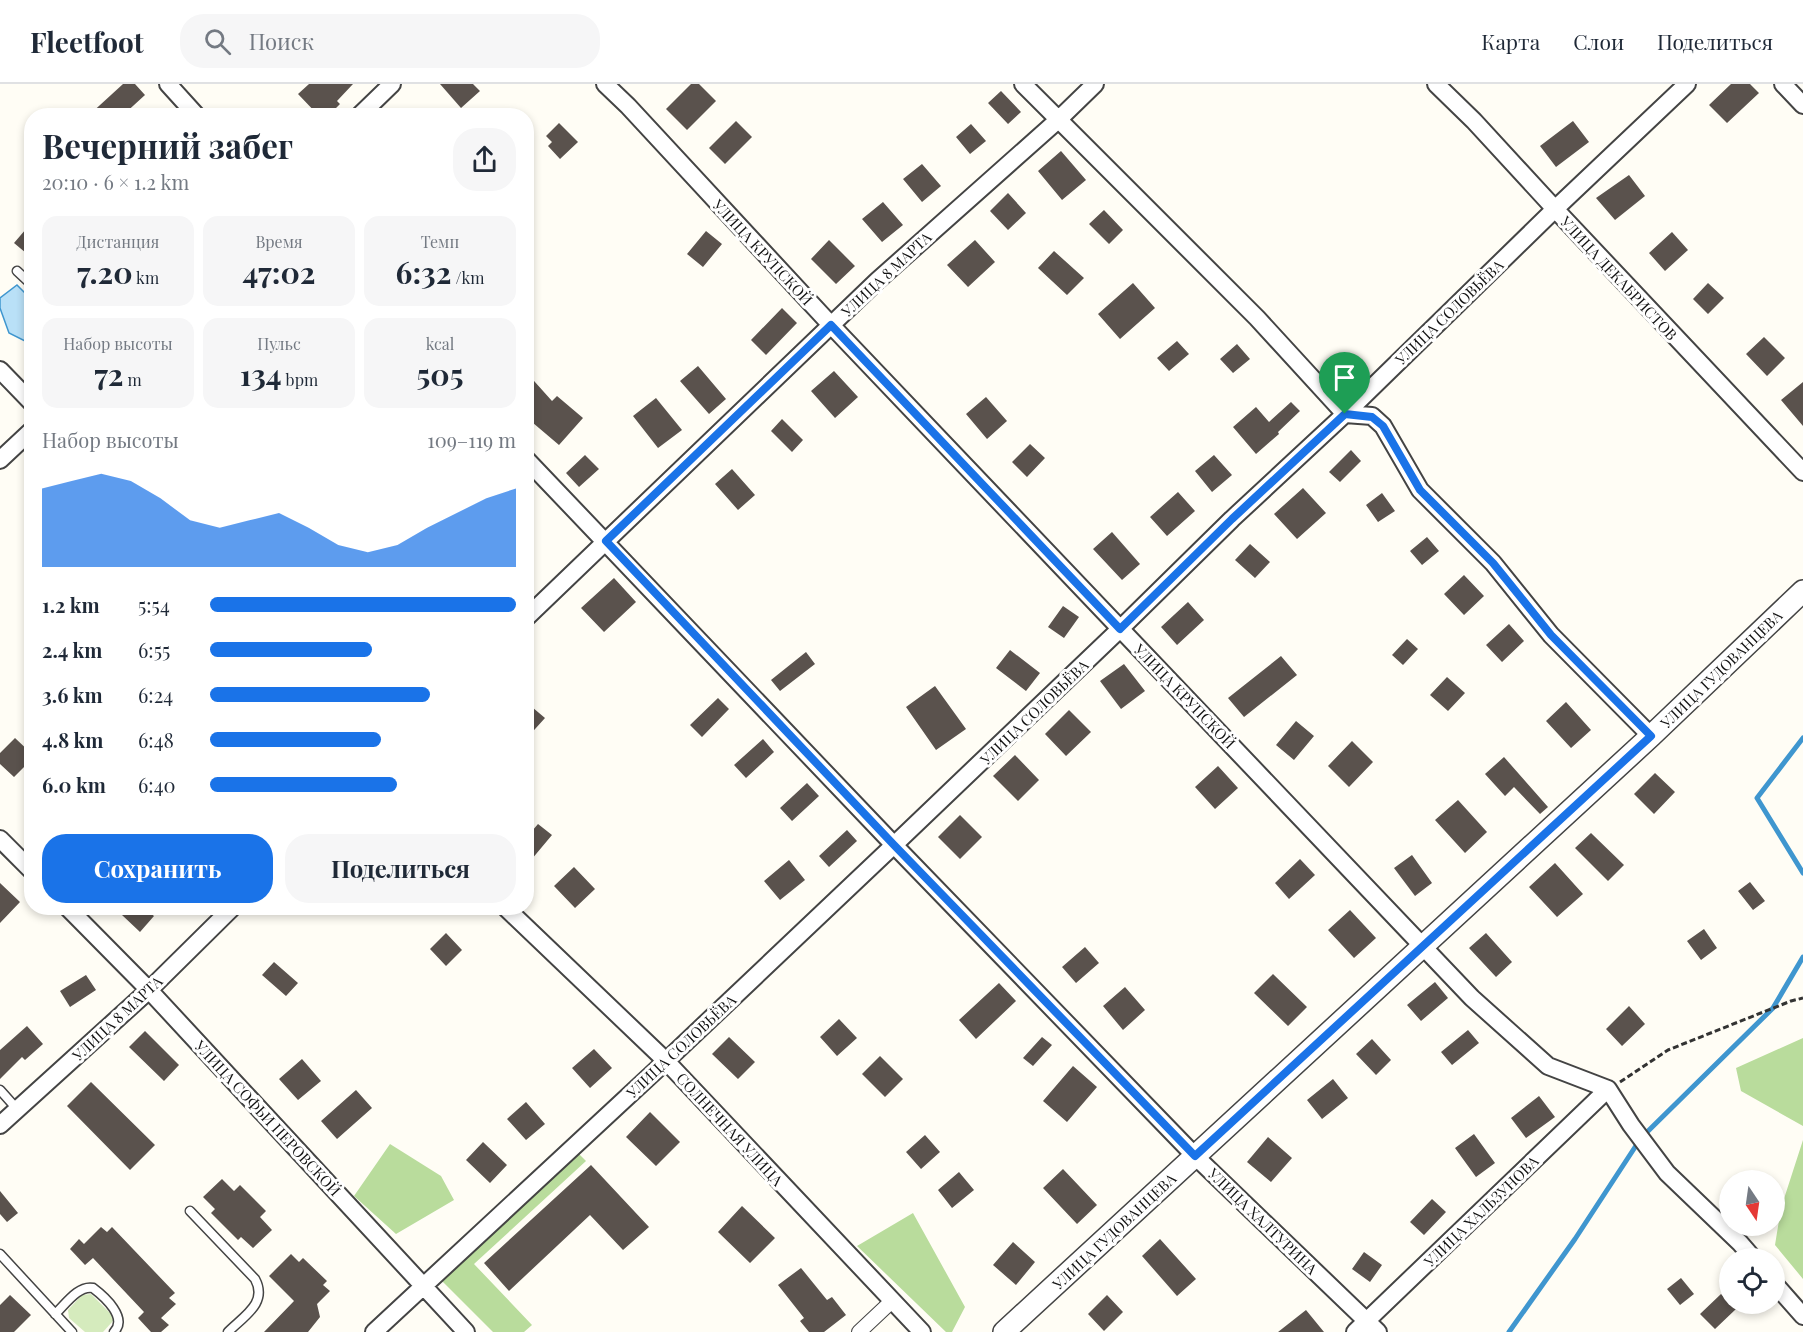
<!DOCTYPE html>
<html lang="ru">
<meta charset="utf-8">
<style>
body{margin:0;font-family:"Playfair Display",serif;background:#f6f6f7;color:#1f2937;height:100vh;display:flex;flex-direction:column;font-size:22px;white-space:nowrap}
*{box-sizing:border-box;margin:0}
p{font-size:20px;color:#747a83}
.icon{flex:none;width:33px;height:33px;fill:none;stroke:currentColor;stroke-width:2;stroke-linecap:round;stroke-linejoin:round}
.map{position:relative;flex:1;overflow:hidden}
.side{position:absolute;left:24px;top:24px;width:510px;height:807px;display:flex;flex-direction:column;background:#fff;border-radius:24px;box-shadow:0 3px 9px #0003}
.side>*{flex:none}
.needle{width:39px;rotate:167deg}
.controls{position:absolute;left:1719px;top:1086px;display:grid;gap:12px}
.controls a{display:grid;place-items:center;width:66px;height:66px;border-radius:50%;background:#fff;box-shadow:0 3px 9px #0003;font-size:30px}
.pin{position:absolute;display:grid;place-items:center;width:51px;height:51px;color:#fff;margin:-62px -26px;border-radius:50% 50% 50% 0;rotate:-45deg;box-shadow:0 0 6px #0007}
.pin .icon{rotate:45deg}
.round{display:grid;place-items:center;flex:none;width:63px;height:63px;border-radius:24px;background:#f6f6f7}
.head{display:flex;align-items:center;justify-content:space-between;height:102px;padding:0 18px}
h1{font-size:33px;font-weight:700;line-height:45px}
.figures{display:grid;grid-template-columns:repeat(3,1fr);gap:9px;height:102px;padding:6px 18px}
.figures div{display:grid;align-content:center;border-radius:15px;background:#f6f6f7;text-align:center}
.figures b{font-size:30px;font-weight:700}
.figures small{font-size:16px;font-weight:400}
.figures p{font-size:16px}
.chart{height:168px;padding:12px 18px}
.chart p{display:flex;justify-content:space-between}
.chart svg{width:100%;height:108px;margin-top:6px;fill:#1a73e8;opacity:.7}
.button{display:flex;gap:12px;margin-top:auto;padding:12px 18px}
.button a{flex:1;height:69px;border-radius:24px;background:#1a73e8;color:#fff;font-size:24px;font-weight:700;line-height:69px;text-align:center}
.button a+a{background:#f6f6f7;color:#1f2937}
ul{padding:0 18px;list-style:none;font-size:20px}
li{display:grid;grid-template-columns:96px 72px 1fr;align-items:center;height:45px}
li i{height:15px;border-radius:8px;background:#1a73e8}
header{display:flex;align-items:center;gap:36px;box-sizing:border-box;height:84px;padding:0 30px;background:#fff;border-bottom:2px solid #e0e1e3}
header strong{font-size:28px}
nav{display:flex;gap:33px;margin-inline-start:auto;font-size:21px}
.search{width:420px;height:54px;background:#f6f6f7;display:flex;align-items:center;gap:15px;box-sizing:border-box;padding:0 21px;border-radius:24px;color:#747a83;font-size:22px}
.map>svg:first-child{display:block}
.green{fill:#d5ebbd}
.forest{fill:#b9dc9c}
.water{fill:#b9e0f7;stroke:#3f96cf;stroke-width:1.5}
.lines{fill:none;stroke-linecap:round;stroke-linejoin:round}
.stream{stroke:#3f96cf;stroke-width:5}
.building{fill:#5a524d}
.service-casing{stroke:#444;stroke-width:11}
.pedestrian-casing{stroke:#444;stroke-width:16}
.minor-casing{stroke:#444;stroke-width:20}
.tertiary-casing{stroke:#444;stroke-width:24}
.path{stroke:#333;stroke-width:3;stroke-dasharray:6 3;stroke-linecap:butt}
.service{stroke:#fff;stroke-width:8}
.pedestrian{stroke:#fff;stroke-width:14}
.minor{stroke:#fff;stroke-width:16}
.tertiary{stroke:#fff;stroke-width:21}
.route-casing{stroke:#fff;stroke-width:12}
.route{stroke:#1a73e8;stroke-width:8}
.labels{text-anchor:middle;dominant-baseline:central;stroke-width:6;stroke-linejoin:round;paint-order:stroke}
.street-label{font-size:15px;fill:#111;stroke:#fff}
</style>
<header>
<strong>Fleetfoot</strong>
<div class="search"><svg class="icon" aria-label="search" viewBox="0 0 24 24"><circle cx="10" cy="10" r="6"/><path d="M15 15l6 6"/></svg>Поиск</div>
<nav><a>Карта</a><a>Слои</a><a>Поделиться</a></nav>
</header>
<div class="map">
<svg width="1803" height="1248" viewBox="0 0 1803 1248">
<rect width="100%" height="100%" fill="#fffdf5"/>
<path class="green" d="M91,1210L112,1231L113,1237L103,1248H85L69,1234L68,1226L82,1211Z"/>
<path class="forest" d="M1803,954V1042L1741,1007L1736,984Z
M1803,1056V1195L1775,1161L1781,1124Z
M390,1060L441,1092L454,1116L396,1150L354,1112Z
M578,1069L586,1077L474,1180L532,1241L524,1248H493L442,1197Z
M913,1129L965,1223L952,1248H946L857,1162Z"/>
<path class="water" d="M17,201L31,215V260L9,249L0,224V214Z"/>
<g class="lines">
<path class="stream" d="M1803,654L1757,714L1803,789
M1509,1248L1575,1155L1641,1054L1773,924L1803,873"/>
</g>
<path class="building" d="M123,0H135L145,11L122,32H88Z
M309,0H353L337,17L340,20L328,32H319L298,10Z
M440,0H473L480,7L461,24Z
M691,0H699L716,17L687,46L666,25Z
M1731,0H1750L1759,9L1727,39L1709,21Z
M1001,7L1021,28L1008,40L988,19Z
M736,37L752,53L725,80L709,64Z
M1573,37L1589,58L1556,83L1540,62Z
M559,39L578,58L560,75L548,62L552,58L546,52Z
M971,40L986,57L970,70L956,53Z
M1061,67L1086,96L1062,116L1038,87Z
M922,80L941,102L922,118L903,95Z
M1629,91L1645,112L1615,136L1596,114Z
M1008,109L1026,129L1008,146L990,127Z
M883,118L903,141L882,158L862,135Z
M1104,126L1123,146L1109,160L1089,140Z
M32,138V174L14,159Z
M706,147L722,160L703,183L687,170Z
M1672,148L1688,166L1665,187L1649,169Z
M829,156L855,182L836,200L811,175Z
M975,156L995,178L968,203L947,181Z
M1054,167L1084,194L1067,211L1038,184Z
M1133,199L1155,224L1120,255L1098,230Z
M1708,199L1724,214L1708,230L1693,215Z
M782,224L797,239L766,271L751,256Z
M1764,253L1785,274L1767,292L1746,270Z
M1177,257L1189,270L1169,287L1157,274Z
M1237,260L1250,275L1233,289L1220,275Z
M698,282L726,315L709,330L680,297Z
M834,287L858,313L835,334L811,307Z
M526,288L552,317L557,312L583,334L559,361L526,333Z
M1803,298V342L1781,316Z
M986,313L1007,337L987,355L966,330Z
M656,314L682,346L658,364L633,332Z
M1291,318L1300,327L1278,348L1279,350L1256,370L1233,343L1256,323L1269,338Z
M782,335L803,356L792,368L771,347Z
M1030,360L1045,374L1027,393L1012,378Z
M1351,366L1361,377L1340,398L1329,388Z
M585,371L599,385L579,403L566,389Z
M1214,371L1232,391L1212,408L1195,387Z
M732,385L755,411L738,426L715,400Z
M1303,404L1326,429L1297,455L1274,430Z
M1178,408L1195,427L1167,452L1150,433Z
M1382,409L1395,427L1378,438L1366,421Z
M1112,448L1140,480L1122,496L1093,465Z
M1427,453L1439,467L1422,481L1410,467Z
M1250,460L1270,478L1255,494L1235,476Z
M1464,491L1484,512L1464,531L1444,510Z
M614,494L636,518L604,548L581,524Z
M1188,518L1204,536L1177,561L1161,543Z
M1063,522L1079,533L1064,554L1048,543Z
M1509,540L1524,557L1502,578L1486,561Z
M1407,555L1418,565L1403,581L1392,571Z
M1010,566L1040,589L1026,607L996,584Z
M806,568L815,580L780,607L771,596Z
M1281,572L1297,591L1244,633L1228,614Z
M1124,580L1145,607L1121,625L1100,597Z
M1447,593L1465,609L1448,627L1430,611Z
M935,602L966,645L936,666L906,623Z
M718,614L729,625L702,653L690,641Z
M526,618L545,634L526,655Z
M1566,618L1591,646L1571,664L1546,637Z
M1069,626L1091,648L1066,672L1045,650Z
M1296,637L1314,652L1294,676L1276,661Z
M15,654L32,670V675L14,693L0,680V669Z
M763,655L774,668L746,694L734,681Z
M1352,657L1373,678L1349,703L1328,682Z
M1015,671L1039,696L1018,717L993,692Z
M1504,673L1548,723L1540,730L1514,703L1505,712L1485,690Z
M1218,682L1238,704L1215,725L1195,703Z
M1655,689L1675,708L1654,730L1634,710Z
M807,699L819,712L792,737L780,724Z
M1458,716L1487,748L1465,769L1435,736Z
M960,731L982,753L960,775L938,753Z
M538,740L552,751L526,782V754Z
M847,746L857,757L829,783L819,772Z
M1591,749L1624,781L1608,797L1575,764Z
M1412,771L1432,799L1415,812L1394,784Z
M1300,775L1315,791L1289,815L1275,799Z
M789,776L805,796L780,816L764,797Z
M1555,779L1583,810L1557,833L1529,803Z
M574,783L595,805L575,824L554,802Z
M1750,798L1765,817L1753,826L1738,807Z
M0,799L20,818L0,839Z
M129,824H144L154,832L140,848L122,831Z
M1350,826L1376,854L1354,874L1328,846Z
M1704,845L1717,864L1701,876L1687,857Z
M446,849L462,866L446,882L430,865Z
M1486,849L1512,878L1496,893L1469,864Z
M1085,863L1099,879L1076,899L1062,883Z
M274,878L298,899L286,912L262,891Z
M1273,890L1307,923L1288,942L1254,909Z
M86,891L96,906L70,923L60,907Z
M1435,898L1448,914L1421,937L1407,921Z
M999,899L1016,917L976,955L959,936Z
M1125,903L1145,926L1123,946L1103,922Z
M1629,922L1645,940L1622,962L1606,945Z
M839,935L857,954L837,972L820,953Z
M27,942L43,960L25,976L22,973L0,995V966Z
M1468,946L1479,959L1452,981L1441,968Z
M145,947L179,981L164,997L129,963Z
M729,953L755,978L738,995L712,970Z
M1042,953L1052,961L1033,982L1023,974Z
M1372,955L1391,976L1376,991L1356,970Z
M594,965L612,984L590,1004L572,984Z
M880,972L903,995L885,1013L862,990Z
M302,975L321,997L298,1016L279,995Z
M1073,982L1097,1003L1067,1038L1043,1017Z
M1333,995L1348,1014L1322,1035L1307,1016Z
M91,998L155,1061L130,1086L67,1022Z
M356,1006L372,1024L337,1055L321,1037Z
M1539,1012L1555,1033L1526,1054L1511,1034Z
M526,1018L545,1040L526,1056L507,1035Z
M650,1028L680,1058L656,1082L626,1053Z
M1474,1050L1495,1079L1476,1093L1455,1064Z
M925,1051L940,1068L921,1085L906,1068Z
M1268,1053L1292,1074L1271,1098L1247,1078Z
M483,1058L507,1081L490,1099L466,1076Z
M591,1081L649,1143L623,1166L590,1131L509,1207L484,1179Z
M1063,1085L1097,1121L1077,1140L1043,1104Z
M959,1088L974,1106L952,1124L938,1106Z
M222,1095L234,1107L240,1101L266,1127L260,1133L272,1146L253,1164L241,1153L238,1156L211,1129L215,1125L203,1113Z
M0,1107L18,1129L7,1138L0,1130Z
M1432,1115L1446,1128L1424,1151L1410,1138Z
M742,1122L775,1154L750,1179L718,1148Z
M101,1143L107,1148L112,1143L175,1209L169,1214L176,1220L161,1234L169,1241L161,1248H151L138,1234L144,1228L93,1174L85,1181L70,1165L79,1155L84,1160Z
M1160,1155L1196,1195L1177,1212L1142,1172Z
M1013,1158L1035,1178L1016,1201L993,1181Z
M1364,1168L1382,1181L1370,1198L1352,1185Z
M291,1170L299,1178L303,1174L327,1197L323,1201L330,1207L317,1220L320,1233L308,1248H264L294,1217L269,1192Z
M801,1184L827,1216L832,1213L846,1231L824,1248H809L800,1237L804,1234L778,1201Z
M1681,1194L1694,1210L1680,1221L1667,1205Z
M1721,1210L1736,1225L1715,1245L1700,1230Z
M10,1211L31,1231L14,1248H0V1221Z
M1107,1211L1123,1228L1104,1247L1088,1230Z
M1306,1226L1324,1248H1278Z"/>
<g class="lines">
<defs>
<path id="service" d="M17,187L32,201
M0,1006L17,1025
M190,1127L255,1195C268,1219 244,1232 228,1248
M0,1170L72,1248
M55,1230C65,1221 78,1201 93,1204C105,1213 128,1234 114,1248"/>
<path id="pedestrian" d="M859,1248L892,1217"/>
<path id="minor" d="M168,0L197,32
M605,0L628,22L831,241L1472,914L1548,982L1608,1005L1631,1041L1667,1089L1740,1159L1753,1174
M1023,0L1257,234L1345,330L1372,332L1383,342L1420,406L1493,479L1551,551L1651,652
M1436,0L1474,37L1555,125L1803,388
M1783,0L1803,21
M359,32L392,0
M0,286L32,319
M526,375L894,761L1195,1072L1378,1248
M0,376L32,346
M526,534L877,197L1058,36L1095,0
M0,755L32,787
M68,824L149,906L466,1248
M506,824L666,977L922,1248
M0,1041L149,906L232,824
M1774,1199L1803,1232
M374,1248L666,977L894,761L1120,545L1232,435L1345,330L1555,125L1687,0
M1355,1248L1608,1005"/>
<path id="tertiary" d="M1004,1248L1651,652L1803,507"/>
</defs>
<use href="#service" class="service-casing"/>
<use href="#pedestrian" class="pedestrian-casing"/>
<use href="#minor" class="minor-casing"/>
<use href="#tertiary" class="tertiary-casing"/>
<path class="path" d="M1620,998L1668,966L1791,917L1803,914"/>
<use href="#service" class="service"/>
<use href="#pedestrian" class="pedestrian"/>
<use href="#minor" class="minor"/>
<use href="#tertiary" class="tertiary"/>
</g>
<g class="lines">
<defs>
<path id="route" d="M831,241L1120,545L1232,435L1345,330L1372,333L1383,342L1420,406L1493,479L1551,551L1651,652L1195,1072L894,761L606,457Z"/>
</defs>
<use href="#route" class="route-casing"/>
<use href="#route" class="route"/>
</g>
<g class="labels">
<g class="street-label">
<text transform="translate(763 168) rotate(47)">УЛИЦА КРУПСКОЙ</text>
<text transform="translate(886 190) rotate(-43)">УЛИЦА 8 МАРТА</text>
<text transform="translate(1619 194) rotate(47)">УЛИЦА ДЕКАБРИСТОВ</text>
<text transform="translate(1449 228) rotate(-44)">УЛИЦА СОЛОВЬЁВА</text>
<text transform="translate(1721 585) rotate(-44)">УЛИЦА ГУДОВАНЦЕВА</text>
<text transform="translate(1185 612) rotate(46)">УЛИЦА КРУПСКОЙ</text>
<text transform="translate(1034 628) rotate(-44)">УЛИЦА СОЛОВЬЁВА</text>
<text transform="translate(117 934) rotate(-43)">УЛИЦА 8 МАРТА</text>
<text transform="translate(681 962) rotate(-43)">УЛИЦА СОЛОВЬЁВА</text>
<text transform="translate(268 1034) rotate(47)">УЛИЦА СОФЬИ ПЕРОВСКОЙ</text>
<text transform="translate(730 1045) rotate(47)">СОЛНЕЧНАЯ УЛИЦА</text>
<text transform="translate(1481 1127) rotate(-44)">УЛИЦА ХАЛЬЗУНОВА</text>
<text transform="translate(1263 1137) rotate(44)">УЛИЦА ХАЛТУРИНА</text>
<text transform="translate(1114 1147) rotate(-43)">УЛИЦА ГУДОВАНЦЕВА</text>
</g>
</g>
</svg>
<div class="controls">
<a><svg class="needle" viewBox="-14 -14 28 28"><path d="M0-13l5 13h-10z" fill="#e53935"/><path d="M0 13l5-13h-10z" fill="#747a83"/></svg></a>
<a><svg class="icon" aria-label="locate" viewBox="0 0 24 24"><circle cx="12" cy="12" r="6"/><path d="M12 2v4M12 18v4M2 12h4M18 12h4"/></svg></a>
</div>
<div class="pin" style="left:1345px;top:330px;background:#1e9e55"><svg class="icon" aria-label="arrive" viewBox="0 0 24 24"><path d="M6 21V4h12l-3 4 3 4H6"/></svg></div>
<section class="side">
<div class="head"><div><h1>Вечерний забег</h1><p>20:10 · 6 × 1.2 km</p></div><a class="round"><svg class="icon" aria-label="share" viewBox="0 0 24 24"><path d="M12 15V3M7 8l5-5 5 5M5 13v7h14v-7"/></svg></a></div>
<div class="figures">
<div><p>Дистанция</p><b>7.20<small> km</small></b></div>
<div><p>Время</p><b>47:02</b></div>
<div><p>Темп</p><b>6:32<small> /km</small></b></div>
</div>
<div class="figures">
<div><p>Набор высоты</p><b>72<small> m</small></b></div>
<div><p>Пульс</p><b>134<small> bpm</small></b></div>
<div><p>kcal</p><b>505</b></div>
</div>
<div class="chart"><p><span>Набор высоты</span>109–119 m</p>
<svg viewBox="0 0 160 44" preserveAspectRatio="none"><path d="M0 44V12L10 9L20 6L30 9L40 16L50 25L60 28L70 25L80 22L90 28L100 35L110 38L120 35L130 28L140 22L150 16L160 12V44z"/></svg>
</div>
<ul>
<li><b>1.2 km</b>5:54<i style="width:100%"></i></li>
<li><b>2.4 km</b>6:55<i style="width:53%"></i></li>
<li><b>3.6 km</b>6:24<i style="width:72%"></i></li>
<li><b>4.8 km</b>6:48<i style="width:56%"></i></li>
<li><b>6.0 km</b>6:40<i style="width:61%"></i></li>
</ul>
<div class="button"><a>Сохранить</a><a>Поделиться</a></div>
</section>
</div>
